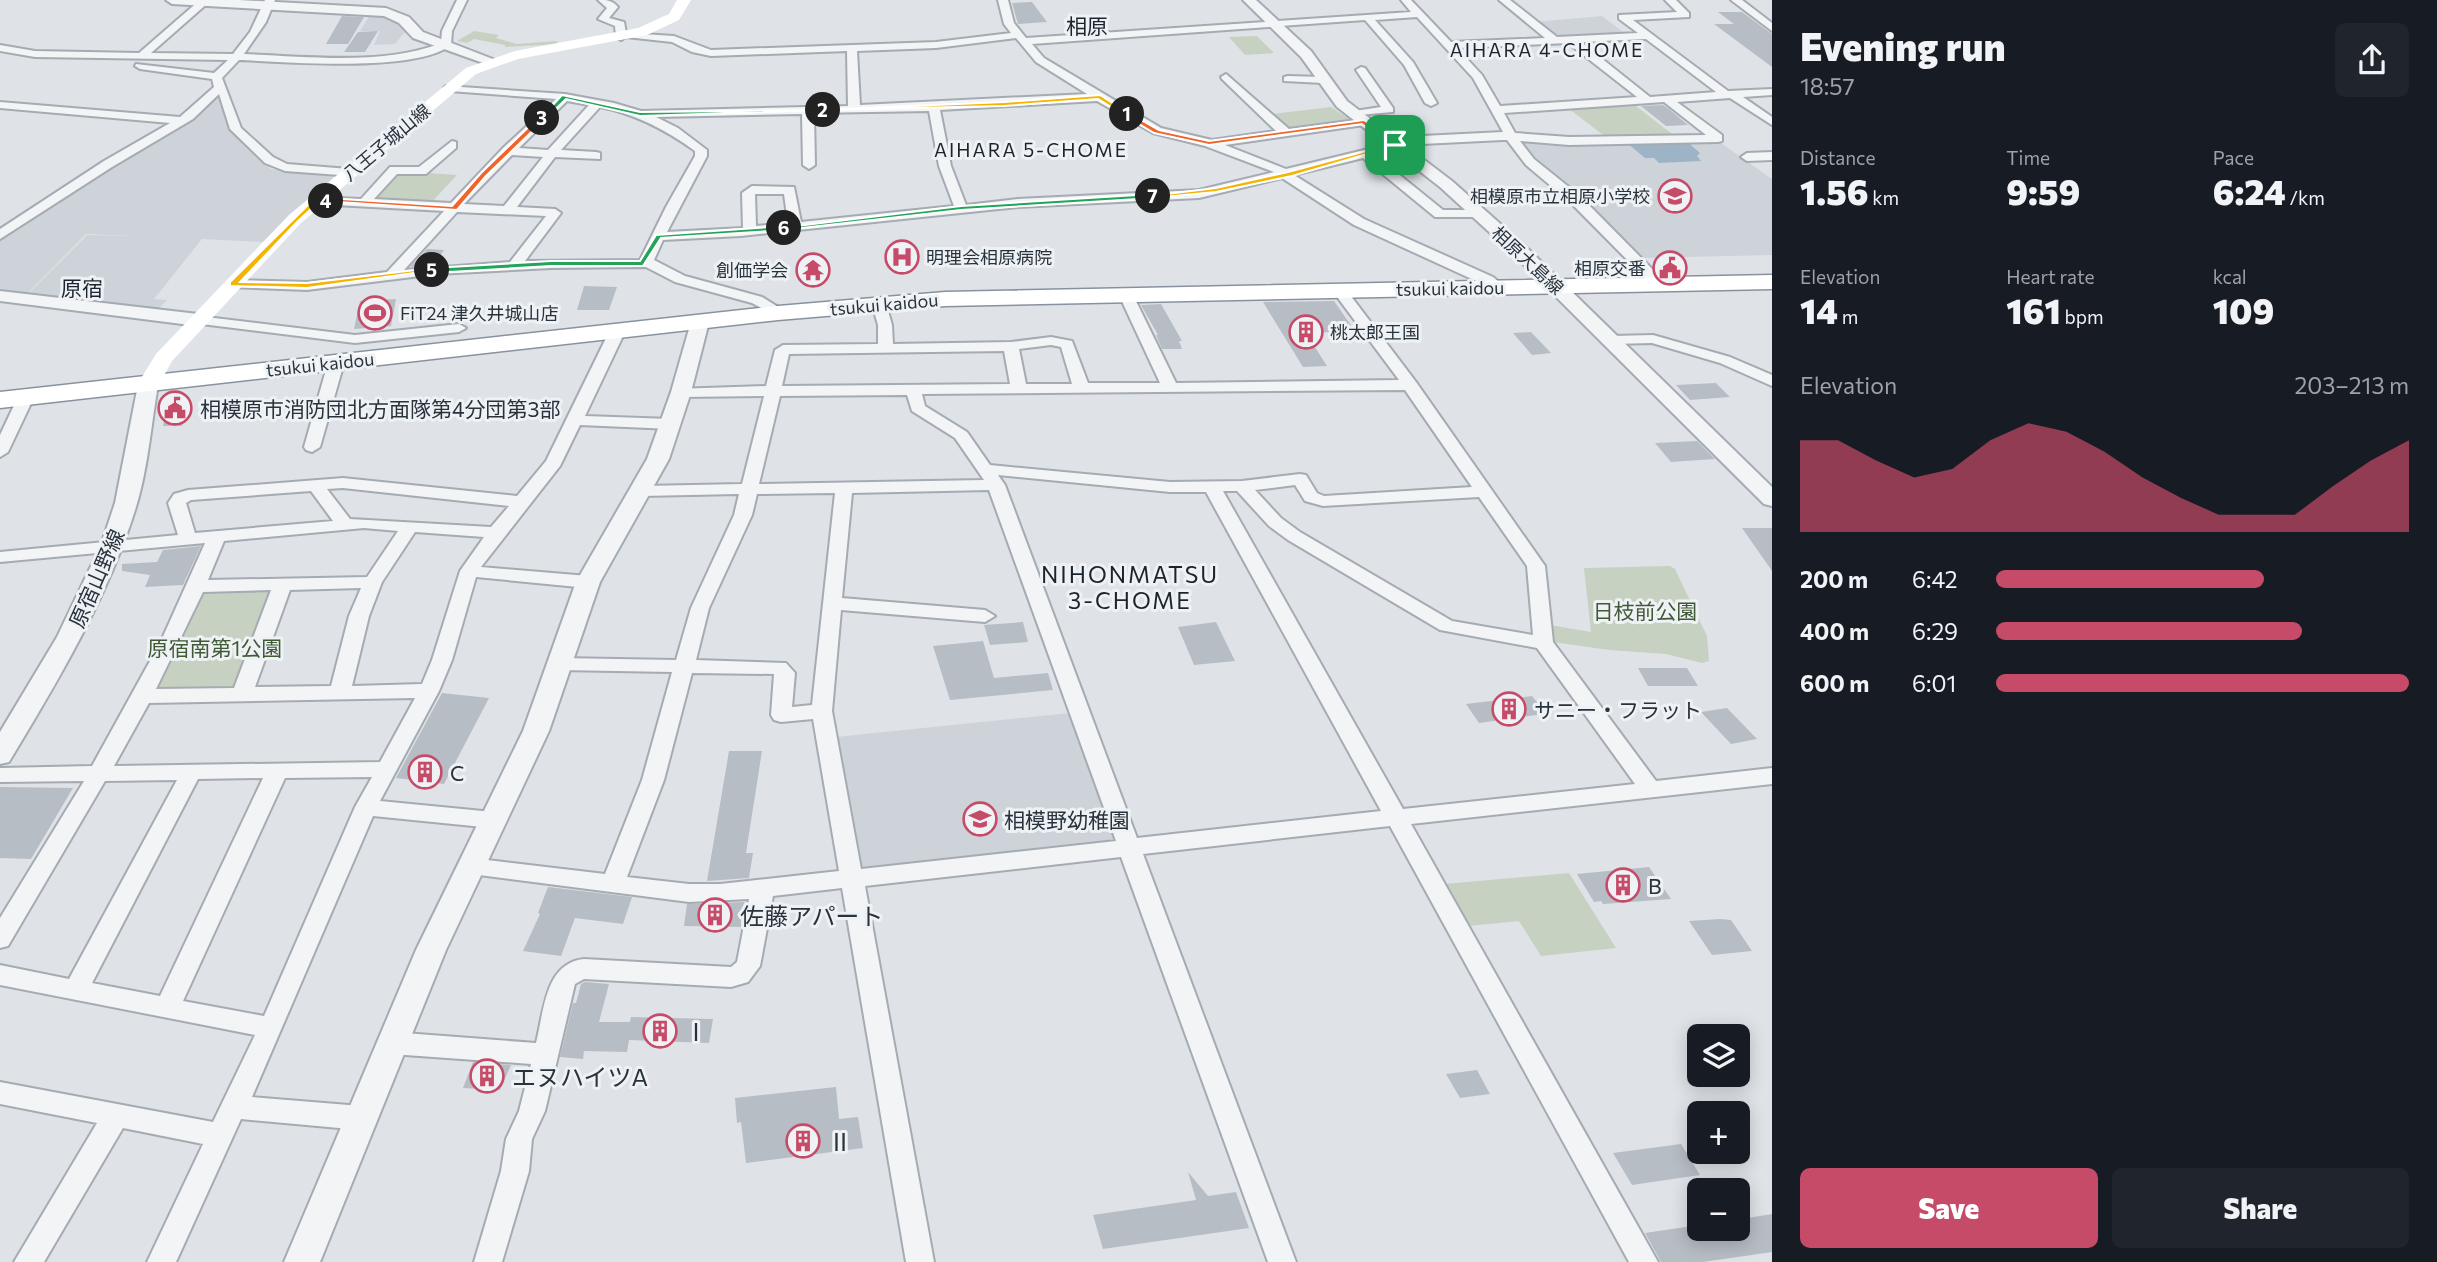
<!DOCTYPE html>
<meta charset="utf-8">
<style>
body{margin:0;font-family:Commissioner,"Noto Sans JP",sans-serif;background:#20242c;color:#f1f3f6;height:100vh;display:flex;flex-direction:column;font-size:26px;white-space:nowrap}
*{box-sizing:border-box;margin:0}
p{font-size:23px;color:#9ea1a6}
.icon{flex:none;width:38px;height:38px;fill:none;stroke:currentColor;stroke-width:2;stroke-linecap:round;stroke-linejoin:round}
.map{position:relative;flex:1;overflow:hidden}
.drawer{display:flex;flex-direction:column;background:#171b24;width:665px}
.drawer>*{flex:none}
.fabs{position:absolute;left:1687px;top:1024px;display:grid;gap:14px}
.fabs a{display:grid;place-items:center;width:63px;height:63px;border-radius:10px;background:#171b24;box-shadow:0 4px 18px #0003;font-size:35px}
.pin{position:absolute;display:grid;place-items:center;width:60px;height:60px;color:#fff;margin:-30px;border-radius:14px;box-shadow:0 4px 10px #0006}
.km{position:absolute;width:35px;height:35px;margin:-18px;border-radius:50%;background:#222;color:#fff;font-size:19px;line-height:35px;text-align:center}
.round{display:grid;place-items:center;flex:none;width:74px;height:74px;border-radius:10px;background:#20242c}
.headline{display:flex;align-items:center;justify-content:space-between;height:119px;padding:0 28px}
h1{font-size:38px;font-weight:800;line-height:52px}
.metrics{display:grid;grid-template-columns:repeat(3,1fr);gap:10px;height:119px;padding:7px 28px}
.metrics div{display:grid;align-content:center}
.metrics b{font-size:35px;font-weight:800}
.metrics small{font-size:19px;font-weight:400}
.metrics p{font-size:19px}
.chart{height:196px;padding:14px 28px}
.chart p{display:flex;justify-content:space-between}
.chart svg{width:100%;height:126px;margin-top:7px;fill:#c64b68;opacity:.7}
.button{display:flex;gap:14px;margin-top:auto;padding:14px 28px}
.button a{flex:1;height:80px;border-radius:10px;background:#c64b68;color:#fff;font-size:28px;font-weight:800;line-height:80px;text-align:center}
.button a+a{background:#20242c;color:#f1f3f6}
ul{padding:0 28px;list-style:none;font-size:23px}
li{display:grid;grid-template-columns:112px 84px 1fr;align-items:center;height:52px}
li i{height:18px;border-radius:9px;background:#c64b68}
main{display:flex;flex:1;min-height:0}
.map>svg:first-child{display:block}
.built{fill:#ced3da}
.green{fill:#c6d1c1}
.water{fill:#9cb4c6}
.building{fill:#b7bdc4}
.lines{fill:none;stroke-linecap:round;stroke-linejoin:round}
.minor-casing{stroke:#a5abb2;stroke-width:4}
.tertiary-casing{stroke:#a5abb2;stroke-width:4}
.trunk-casing{stroke:#88929e;stroke-width:3}
.minor{fill:#f2f4f6;fill-rule:evenodd}
.tertiary{fill:#f2f4f6;fill-rule:evenodd}
.secondary{fill:#fff;fill-rule:evenodd}
.trunk{fill:#fff;fill-rule:evenodd}
.split-1{fill:#f0652b;stroke:#fff;stroke-width:2}
.split-2{fill:#f5b400;stroke:#fff;stroke-width:2}
.split-3{fill:#22a559;stroke:#fff;stroke-width:2}
.split-4{fill:#f0652b;stroke:#fff;stroke-width:2}
.split-5{fill:#f5b400;stroke:#fff;stroke-width:2}
.split-6{fill:#22a559;stroke:#fff;stroke-width:2}
.split-7{fill:#22a559;stroke:#fff;stroke-width:2}
.split-8{fill:#f5b400;stroke:#fff;stroke-width:2}
.labels{text-anchor:middle;dominant-baseline:central;stroke-width:6;stroke-linejoin:round;paint-order:stroke}
.far-street-label{font-size:18px;fill:#29333e;stroke:#eff2f5}
.far-poi-label{font-size:18px;fill:#29333e;stroke:#eff2f5;text-anchor:end}
.far-neighbourhood-label{font-size:19px;letter-spacing:2px;fill:#1b242f;stroke:#eff2f5}
.far-quarter-label{font-size:21px;fill:#1b242f;stroke:#eff2f5}
.poi-label{font-size:21px;fill:#29333e;stroke:#eff2f5;text-anchor:start}
.street-label{font-size:21px;fill:#29333e;stroke:#eff2f5}
.park-label{font-size:21px;fill:#405937;stroke:#eff2f5}
.neighbourhood-label{font-size:23px;letter-spacing:2px;fill:#1b242f;stroke:#eff2f5}
.near-poi-label{font-size:24px;fill:#29333e;stroke:#eff2f5;text-anchor:start}
</style>
<main>
<div class="map">
<svg width="1772" height="1262" viewBox="0 0 1772 1262">
<rect width="100%" height="100%" fill="#dfe3e8"/>
<path class="built" d="M372,12L392,17L405,32L395,44L374,45L380,31H360Z
M1602,16L1627,35L1557,39L1535,22Z
M221,96L229,129L271,169L330,175L333,178L263,242L202,239L154,299L167,300L158,309L28,294L87,235L132,236L86,234L26,295L0,292V238L216,97Z
M1521,141H1718L1772,179V255L1643,258L1533,158Z
M1080,712L1130,848L850,880L826,738Z"/>
<path class="green" d="M474,31L499,35L496,38L517,44L556,41L559,44L505,47V45L474,39L467,43L457,41Z
M1257,36L1274,53L1245,55L1229,37Z
M1632,103L1676,137L1607,138L1568,108Z
M1331,107L1351,120L1349,123L1292,129L1286,128L1272,114Z
M398,171L457,175L429,205L371,202Z
M1670,566L1675,569L1707,636L1709,661L1702,663L1666,654L1609,650L1553,642L1550,625L1591,632L1584,568Z
M283,584L242,694L143,696L198,586Z
M1569,873L1616,948L1541,956L1519,921L1458,927L1434,885Z"/>
<path class="water" d="M1685,140L1700,153L1697,156L1701,161L1659,163L1654,158H1645L1626,142Z"/>
<path class="building" d="M1032,2L1047,22L1018,24L1012,3Z
M1718,12H1742L1772,34V67L1714,24H1734Z
M342,16L364,17L348,44H326Z
M378,31L365,52H344L358,32Z
M1663,105L1669,109L1688,125L1666,126L1641,106Z
M427,249L444,250L433,265L410,267Z
M584,286L617,287L609,310H577Z
M396,299L391,326L354,329L360,301Z
M1334,301L1355,331L1306,333L1327,366L1303,367L1263,302Z
M1161,304L1182,341H1179L1182,349H1162L1156,335H1158L1141,305Z
M1531,332L1551,353L1532,355L1513,333Z
M1716,383L1730,397L1690,400L1676,385Z
M184,404L182,426H163L167,406Z
M1697,441L1715,459L1671,462L1655,443Z
M1742,528H1772V571Z
M201,546L183,585L145,587L150,575L122,571V564L157,562L163,550Z
M1023,622L1028,642L990,645L984,625Z
M1216,622L1235,661L1194,665L1178,627Z
M983,641L994,678L1048,673L1053,690L950,700L933,646Z
M1638,668H1687L1698,686H1648Z
M442,693L489,698L444,784L396,778Z
M1532,696L1536,701L1541,700L1551,713L1479,723L1466,704Z
M1727,708L1757,739L1731,744L1701,712Z
M729,751H762L746,853H753L749,878L707,881Z
M0,787L73,788L31,859L0,858Z
M1649,867L1671,899L1603,904L1601,901L1594,902L1577,874Z
M548,887L632,897L623,924L575,918L561,956L523,951L540,914L538,913Z
M746,902L741,927L684,926L687,904Z
M1720,919L1731,920L1752,951L1712,955L1689,921Z
M585,982L609,984L599,1022H630L631,1017L713,1019L709,1043L629,1040L627,1052L584,1051L583,1059L560,1057L573,1003H576L581,984Z
M473,1062L511,1065L500,1090L463,1088Z
M1477,1070L1490,1094L1460,1098L1446,1074Z
M836,1087L839,1119L858,1117L863,1148L746,1163L741,1122L737,1123L735,1098Z
M1681,1144L1700,1175L1632,1185L1613,1153Z
M1188,1172L1208,1196L1236,1192L1249,1228L1103,1249L1093,1215L1196,1200Z
M1772,1214V1252L1703,1262H1661L1645,1233L1699,1225V1228H1748L1742,1219Z"/>
<g class="lines">
<defs>
<path id="minor" d="M200,0L209,2L151,53L233,54L250,32L265,0H275L266,22L244,54C305,56 384,66 441,43L442,31L457,0H467L452,31L451,45C416,73 286,62 239,60L222,78L241,128L273,157L287,164L349,169L353,170V176L285,171L265,163L230,129L219,94L193,119L112,167L0,239V229L104,161L170,123L0,108V102L180,117L214,87L212,79L140,69L135,66L136,64L214,73L228,60L35,57L0,51V45L35,51L139,53Z
M598,0C607,0 612,0 618,7L609,18L624,22L626,33L674,36L711,50L936,42L1011,33L1004,24L998,0H1008L1014,23L1026,38L1411,12L1401,0H1411L1451,42L1545,38L1499,0H1510L1557,37L1638,33L1619,19V15L1677,12L1665,0H1676L1689,13V17L1633,20L1728,91L1772,89V95L1743,97L1772,117V125L1730,98L1677,102L1722,135V141L1718,142L1569,145L1520,141L1534,159L1580,196L1664,281V287H1654L1570,202L1526,165L1507,140H1503L1422,144L1375,155L1443,210H1484L1485,213L1479,217H1435L1363,158L1294,175L1364,219L1493,277L1505,287L1498,291L1354,225L1282,178L1199,198L1018,207L741,236L663,240L654,260L685,276L762,297L783,310L785,313L783,316L778,317L752,303L675,282L646,267L551,268L437,274L307,290L228,287L226,284L233,280L307,282L387,272L444,211L317,204L312,203V197L361,199L390,167H419L452,141L456,142V148L426,174H397L374,199L451,203L503,148L556,99L450,91L444,88L446,86L565,94L614,103L641,111L848,106L847,51L711,56L692,52L672,42L626,37L621,40L616,37L615,26L598,19L607,8ZM1417,17L1473,78L1503,132L1422,136L1286,169L1225,145L1364,125L1370,122L1364,119L1289,129L1226,74L1221,77L1222,79L1276,131L1212,140L1161,128L1044,58L1032,44L1365,20L1404,65L1425,103L1431,106L1437,103L1413,62L1375,20ZM1016,38L1036,62L1087,94L860,105L857,51L936,48ZM1646,39L1716,92L1650,97L1581,42ZM1568,43L1637,97L1500,106L1482,75L1457,48ZM567,101L589,105L548,150L519,148ZM1097,101L1153,133L1205,146L1274,172L1199,190L1018,199L966,205L951,166L940,110ZM1664,102L1706,135L1569,137L1515,133L1504,113ZM600,107C636,114 666,130 695,151V156L666,207L640,260L525,261L561,213L555,209L517,207L555,157L600,159V153L596,152L561,150ZM929,111L939,166L954,206L801,222L794,187L752,186L742,193L743,228L667,232L707,156V150L678,128L656,117L802,114L803,165L809,169L815,165L814,113ZM512,155L543,157L504,206L464,204ZM755,194H784L788,223L756,226ZM457,212L546,216L510,262L404,270Z
M1731,0H1742L1772,23V31Z
M1361,67L1365,68L1393,108V112L1348,116V112L1381,107L1356,70Z
M1288,76L1323,77L1328,80L1323,83L1284,81V77Z
M1772,152V160L1747,161L1741,157L1747,153Z
M1339,286L1344,287L1416,382L1545,566L1553,642L1656,781L1772,768V784L1411,824L1658,1262H1629L1390,826L1143,854L1296,1262H1268L1121,857L865,886L934,1262H906L842,888L773,896L760,966L748,982L731,987L584,979L575,984L545,1111L532,1139L529,1171L502,1262H474L501,1171L506,1139L519,1111L531,1064L391,1054L382,1050L378,1043L382,1036L391,1032L536,1043C544,1011 545,963 584,959L731,967L737,962L749,899L689,902L471,874L463,872L460,866L463,860L471,858L605,874L642,780L672,672L559,670L552,669L549,664L552,659L559,658L676,660L691,608L734,515L739,494L642,496L633,491L642,486L742,484L764,396L681,397L673,392L675,389L766,386L775,350L783,345L878,344V325L872,304L879,300L886,304L892,325L893,344L1011,342L1051,337L1072,341L1088,383H1160L1119,295L1126,291L1133,295L1176,383L1399,380L1332,290ZM1051,345L1061,347L1072,384H1026L1019,349ZM1004,351L1010,384L782,386L789,354ZM1405,390L1472,487L1324,496L1317,493L1306,475L1300,474L1242,481L1170,482L990,465L967,432L925,406L922,394ZM907,395L912,411L955,438L984,480L759,484L780,396ZM998,475L1170,492H1206L1381,811L1137,838L1005,485ZM1295,485L1305,501L1323,506L1479,497L1527,566L1533,635L1452,621L1300,532L1281,518L1255,490ZM989,490L1116,841L861,869L832,711L841,610L985,622L995,616L985,610L842,598L852,493ZM1223,491H1237L1269,526L1288,540L1440,630L1537,648L1635,784L1403,809ZM835,493L812,705L792,707L795,673L786,663L696,660L709,608L752,515L757,494ZM692,673L774,674L771,715L774,720L781,722L813,719L839,871L720,884H689L627,877L664,780Z
M198,316L355,335L459,324L466,328L459,332L355,343L193,323L191,320Z
M616,328L621,329L623,336L585,416L671,419L679,424L671,429L580,425L560,466L481,567L588,576L597,582L588,588L476,577L452,660L439,691L380,801L493,812L501,814L504,820L501,826L493,828L373,816L252,1097L361,1106L370,1110L374,1118L370,1126L361,1130L241,1119L176,1262H147L203,1144L123,1128L44,1262H14L97,1123L0,1104V1082L213,1122L255,1035L0,985V965L69,979L177,780L105,781L8,946L0,948V918L84,781L0,782V768L92,766L161,641L205,543L0,562V552L178,535L168,503L174,494L188,490L343,478L517,496L546,461L609,332ZM343,488L509,506L491,527L350,519L327,489ZM311,491L333,521L195,533L186,503L191,500ZM364,528L398,531L367,577L208,580L224,541ZM415,532L484,537L460,571L432,660L422,684L352,686L369,616L382,582ZM361,588L349,616L331,686L255,687L290,590ZM271,590L234,688L156,689L203,592ZM415,698L380,762L114,766L149,703ZM372,777L355,807L264,1016L183,1001L285,778ZM263,778L160,996L92,983L198,779Z
M1653,335L1730,357L1772,375V386L1720,363L1652,343L1612,344L1605,340L1612,336Z
M336,358L344,363L320,447L312,452L306,450L304,447L328,363Z
M26,392L34,397L8,452L0,457V435L18,397Z"/>
<path id="tertiary" d="M166,0H239L386,8L409,17L423,32L498,61L496,64H486L413,38L399,23L384,16L172,4Z
M1243,0H1256L1311,51L1347,101L1452,181L1523,244L1772,487V506L1764,504L1511,252L1440,187L1337,107L1301,57Z
M0,291L198,314L207,320L198,326L0,301Z
M700,316L709,322L691,392L669,459L600,582L549,731L446,950L320,1262H284L416,950L523,731L576,582L647,459L671,392L691,322Z
M148,379L155,381L158,385C151,425 148,468 136,507C108,597 58,681 9,762L0,764V732L57,637L101,545L115,503L138,385L141,381Z"/>
<path id="trunk" d="M1772,275V289L945,306L778,320L0,408V392L778,306L945,292Z"/>
</defs>
<use href="#minor" class="minor-casing"/>
<use href="#tertiary" class="tertiary-casing"/>
<use href="#trunk" class="trunk-casing"/>
<use href="#minor" class="minor"/>
<use href="#tertiary" class="tertiary"/>
<path class="secondary" d="M677,0H691L679,20L647,35L518,59L476,74L301,223L172,361L156,390H140L137,385L156,354L289,215L466,68L515,51L638,28L669,14Z"/>
<use href="#trunk" class="trunk"/>
</g>
<path class="split-1" d="M1127,112L1159,130L1209,141L1364,120L1398,145L1392,147L1362,124L1209,145L1154,133L1124,115Z"/>
<path class="split-2" d="M1100,95L1130,114L1124,115L1098,99L1004,106L819,110L1004,102Z"/>
<path class="split-3" d="M562,95L640,112L826,110L640,116L566,99L545,119H540Z"/>
<path class="split-4" d="M540,116L546,118L486,176L457,210L323,201L326,198L452,206L481,173Z"/>
<path class="split-5" d="M315,198L330,201L319,202L298,221L240,282L307,283L432,268L436,270L307,288L230,286V282Z"/>
<path class="split-6" d="M784,226L787,230L661,238L643,266H551L432,273L428,270L432,268L551,261H640L656,235Z"/>
<path class="split-7" d="M1153,194L1155,198L961,210L784,230L780,228L961,206Z"/>
<path class="split-8" d="M1392,144L1398,145L1292,176L1216,192L1153,198L1149,196L1216,188L1288,172Z"/>
<defs>
<symbol id="school-ring" viewBox="-11 -11 22 22"><circle r="9.5" fill="#eff2f5" stroke="#c64b68" stroke-width="1.5"/><path d="M0-5L7-2L0 1L-7-2ZM-4 1L0 2.5L4 1V4Q0 6-4 4Z" fill="#c64b68"/></symbol>
<symbol id="hospital-ring" viewBox="-11 -11 22 22"><circle r="9.5" fill="#eff2f5" stroke="#c64b68" stroke-width="1.5"/><path d="M-5-5h3v3.5h4V-5h3V5h-3V1.5h-4V5h-3Z" fill="#c64b68"/></symbol>
<symbol id="civic-ring" viewBox="-11 -11 22 22"><circle r="9.5" fill="#eff2f5" stroke="#c64b68" stroke-width="1.5"/><path d="M-.6-6.5H3V-4.5H.6V-3L4-1V1h2V6H-6V1h2V-1L-.6-3ZM-1.2 2.5V6h2.4V2.5Z" fill="#c64b68"/></symbol>
<symbol id="temple-ring" viewBox="-11 -11 22 22"><circle r="9.5" fill="#eff2f5" stroke="#c64b68" stroke-width="1.5"/><path d="M0-6L5-2H3V0L6.5 2.5H4V6H1.5V3h-3V6H-4V2.5H-6.5L-3 0V-2H-5Z" fill="#c64b68"/></symbol>
<symbol id="stadium-ring" viewBox="-11 -11 22 22"><circle r="9.5" fill="#eff2f5" stroke="#c64b68" stroke-width="1.5"/><path d="M0-5a6.5 5 0 1 0 0 10a6.5 5 0 1 0 0-10ZM-3.5-1.8h7v3.6h-7Z" fill="#c64b68"/></symbol>
<symbol id="building-ring" viewBox="-11 -11 22 22"><circle r="9.5" fill="#eff2f5" stroke="#c64b68" stroke-width="1.5"/><path d="M-4-6H4V6H1V3H-1V6H-4ZM-2.5-4.3h1.7v1.8h-1.7ZM.8-4.3h1.7v1.8H.8ZM-2.5-1h1.7V.8h-1.7ZM.8-1h1.7V.8H.8Z" fill="#c64b68"/></symbol>
</defs>
<g fill-rule="evenodd">
<use href="#school-ring" x="1656" y="177" width="38" height="38"/>
<use href="#hospital-ring" x="883" y="238" width="38" height="38"/>
<use href="#civic-ring" x="1651" y="249" width="38" height="38"/>
<use href="#temple-ring" x="794" y="251" width="38" height="38"/>
<use href="#stadium-ring" x="356" y="294" width="38" height="38"/>
<use href="#building-ring" x="1287" y="313" width="38" height="38"/>
<use href="#civic-ring" x="156" y="389" width="38" height="38"/>
<use href="#building-ring" x="1490" y="690" width="38" height="38"/>
<use href="#building-ring" x="406" y="753" width="38" height="38"/>
<use href="#school-ring" x="961" y="800" width="38" height="38"/>
<use href="#building-ring" x="1604" y="866" width="38" height="38"/>
<use href="#building-ring" x="696" y="896" width="38" height="38"/>
<use href="#building-ring" x="641" y="1012" width="38" height="38"/>
<use href="#building-ring" x="468" y="1057" width="38" height="38"/>
<use href="#building-ring" x="784" y="1122" width="38" height="38"/>
</g>
<g class="labels">
<g class="far-street-label">
<text transform="translate(386 142) rotate(-40)">八王子城山線</text>
<text transform="translate(1528 260) rotate(43)">相原大島線</text>
<text transform="translate(1450 288) rotate(-1)">tsukui kaidou</text>
<text transform="translate(884 304) rotate(-5)">tsukui kaidou</text>
<text transform="translate(320 364) rotate(-6)">tsukui kaidou</text>
</g>
<g class="far-poi-label">
<text x="1650" y="196">相模原市立相原小学校</text>
<text x="926" y="257" text-anchor="start">明理会相原病院</text>
<text x="1646" y="268">相原交番</text>
<text x="788" y="270">創価学会</text>
<text x="400" y="313" text-anchor="start">FiT24 津久井城山店</text>
<text x="1330" y="332" text-anchor="start">桃太郎王国</text>
</g>
<g class="far-neighbourhood-label">
<text x="1547" y="49">AIHARA 4-CHOME</text>
<text x="1031" y="149">AIHARA 5-CHOME</text>
</g>
<g class="far-quarter-label">
<text x="1087" y="25">相原</text>
<text x="82" y="287">原宿</text>
</g>
<g class="poi-label">
<text x="200" y="408">相模原市消防団北方面隊第4分団第3部</text>
<text x="1534" y="709">サニー・フラット</text>
<text x="450" y="772">C</text>
<text x="1004" y="819">相模野幼稚園</text>
<text x="1648" y="885">B</text>
</g>
<g class="street-label">
<text transform="translate(96 578) rotate(-66)">原宿山野線</text>
</g>
<g class="park-label">
<text x="1645" y="610">日枝前公園</text>
<text x="215" y="647">原宿南第1公園</text>
</g>
<g class="neighbourhood-label">
<text x="1130" y="574">NIHONMATSU<tspan x="1130" dy="26">3-CHOME</tspan></text>
</g>
<g class="near-poi-label">
<text x="740" y="915">佐藤アパート</text>
<text x="684" y="1031">Ⅰ</text>
<text x="512" y="1076">エヌハイツA</text>
<text x="828" y="1141">Ⅱ</text>
</g>
</g>
</svg>
<div class="fabs">
<a><svg class="icon" aria-label="layers" viewBox="0 0 24 24"><path d="M12 4l9 5-9 5-9-5zM3 14l9 5 9-5"/></svg></a>
<a>+</a>
<a>−</a>
</div>
<div class="pin" style="left:1395px;top:145px;background:#1e9e55"><svg class="icon" aria-label="arrive" viewBox="0 0 24 24"><path d="M6 21V4h12l-3 4 3 4H6"/></svg></div>
<b class="km" style="left:1127px;top:114px">1</b>
<b class="km" style="left:823px;top:110px">2</b>
<b class="km" style="left:542px;top:118px">3</b>
<b class="km" style="left:326px;top:201px">4</b>
<b class="km" style="left:432px;top:270px">5</b>
<b class="km" style="left:784px;top:228px">6</b>
<b class="km" style="left:1153px;top:196px">7</b>
</div>
<section class="drawer">
<div class="headline"><div><h1>Evening run</h1><p>18:57</p></div><a class="round"><svg class="icon" aria-label="share" viewBox="0 0 24 24"><path d="M12 15V3M7 8l5-5 5 5M5 13v7h14v-7"/></svg></a></div>
<div class="metrics">
<div><p>Distance</p><b>1.56<small> km</small></b></div>
<div><p>Time</p><b>9:59</b></div>
<div><p>Pace</p><b>6:24<small> /km</small></b></div>
</div>
<div class="metrics">
<div><p>Elevation</p><b>14<small> m</small></b></div>
<div><p>Heart rate</p><b>161<small> bpm</small></b></div>
<div><p>kcal</p><b>109</b></div>
</div>
<div class="chart"><p><span>Elevation</span>203–213 m</p>
<svg viewBox="0 0 160 44" preserveAspectRatio="none"><path d="M0 44V12L10 12L20 19L30 25L40 22L50 12L60 6L70 9L80 16L90 25L100 32L110 38L120 38L130 38L140 28L150 19L160 12V44z"/></svg>
</div>
<ul>
<li><b>200 m</b>6:42<i style="width:65%"></i></li>
<li><b>400 m</b>6:29<i style="width:74%"></i></li>
<li><b>600 m</b>6:01<i style="width:100%"></i></li>
</ul>
<div class="button"><a>Save</a><a>Share</a></div>
</section>
</main>
